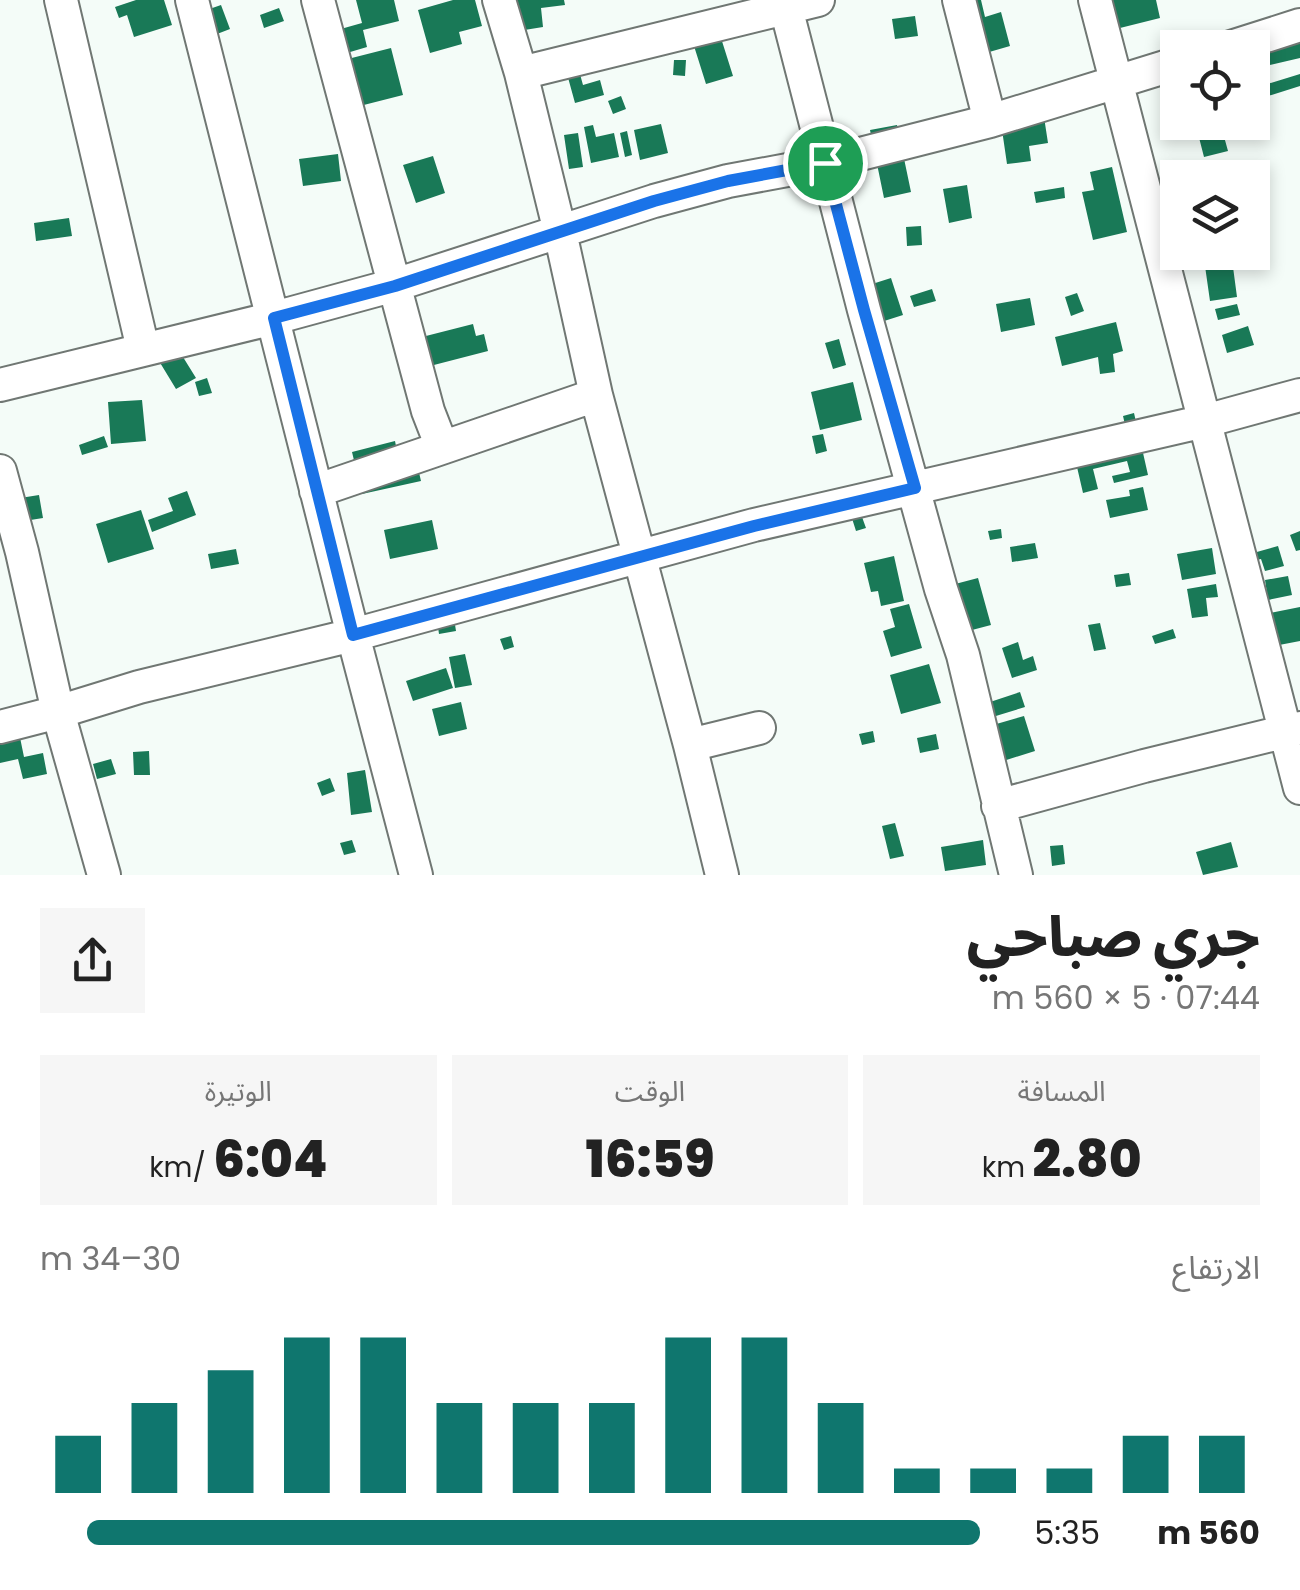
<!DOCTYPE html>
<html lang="ar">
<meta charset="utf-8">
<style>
body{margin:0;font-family:Poppins,"Noto Sans Arabic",sans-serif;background:#f6f6f6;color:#222;direction:rtl;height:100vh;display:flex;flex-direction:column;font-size:38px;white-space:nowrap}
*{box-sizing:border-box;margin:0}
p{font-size:32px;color:#767676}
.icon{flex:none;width:55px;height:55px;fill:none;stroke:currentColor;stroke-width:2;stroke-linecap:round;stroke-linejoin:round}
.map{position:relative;height:875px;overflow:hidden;direction:ltr}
.drawer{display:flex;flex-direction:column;background:#fff;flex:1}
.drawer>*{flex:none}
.fabs{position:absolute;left:1160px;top:30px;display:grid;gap:20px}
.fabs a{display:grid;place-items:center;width:110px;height:110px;border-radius:0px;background:#fff;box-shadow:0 5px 15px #0003;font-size:50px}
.pin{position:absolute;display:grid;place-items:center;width:85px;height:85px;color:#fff;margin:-42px;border:5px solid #fff;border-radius:50%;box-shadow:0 2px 10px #0007}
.round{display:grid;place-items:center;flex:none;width:105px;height:105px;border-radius:0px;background:#f6f6f6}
.summary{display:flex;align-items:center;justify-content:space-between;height:170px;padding:0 40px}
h1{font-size:55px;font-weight:800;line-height:75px}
.stats{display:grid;grid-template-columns:repeat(3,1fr);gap:15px;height:170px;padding:10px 40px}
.stats div{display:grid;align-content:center;border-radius:0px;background:#f6f6f6;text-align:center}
.stats b{font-size:50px;font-weight:800}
.stats small{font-size:28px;font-weight:400}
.stats p{font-size:28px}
.chart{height:280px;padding:20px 40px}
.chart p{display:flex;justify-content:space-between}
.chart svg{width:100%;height:180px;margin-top:10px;stroke:#0f766e;stroke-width:6}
ul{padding:0 40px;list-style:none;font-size:32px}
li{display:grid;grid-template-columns:160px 120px 1fr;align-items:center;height:75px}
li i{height:25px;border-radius:12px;background:#0f766e}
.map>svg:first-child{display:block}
.building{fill:#197957}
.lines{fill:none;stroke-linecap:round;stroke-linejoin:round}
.minor-casing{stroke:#707773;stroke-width:36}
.minor{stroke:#fff;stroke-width:32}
.route-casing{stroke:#fff;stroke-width:20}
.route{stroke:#1a73e8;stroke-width:12}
</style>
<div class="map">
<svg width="1300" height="875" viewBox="0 0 1300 875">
<rect width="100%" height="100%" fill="#f4fcf8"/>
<path class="building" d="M136,0H164L172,25L134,37L127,15L119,18L115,7Z
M356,0H394L399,21L363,30L367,47L330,58L323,34L362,23Z
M453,0H475L482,26L459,32L462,44L430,53L418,10Z
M507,0H564L565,5L541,8L543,27L512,32Z
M957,0H981L985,17L1001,12L1010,46L972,57Z
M1096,0H1156L1160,18L1104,32Z
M221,5L230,29L204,39L195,14Z
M279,8L284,21L264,28L260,15Z
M915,16L918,36L895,39L892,19Z
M1300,24V58L1252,69V48Z
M721,38L733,76L706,84L694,46Z
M391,48L403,95L348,109L336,62Z
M576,60L583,85L600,80L604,95L575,103L564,63Z
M674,60H686L685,76L673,75Z
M1300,74V86L1268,96L1264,85Z
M621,96L626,109L613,114L608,101Z
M1044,117L1048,143L1029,146L1031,161L1007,164L1001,123Z
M1195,122H1220L1228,151L1204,157Z
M661,124L668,153L640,160L634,130Z
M593,125L596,137L614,133L619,157L591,163L584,127Z
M897,125L911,192L884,198L870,130Z
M627,131L632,155L625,157L620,133Z
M578,133L583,167L569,169L564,135Z
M338,154L341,181L303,186L299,159Z
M433,156L445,193L416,203L403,165Z
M1112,167L1127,232L1093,240L1082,192L1094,190L1090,172Z
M967,185L972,218L949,223L943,189Z
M1064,187L1065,198L1036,203L1034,192Z
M69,218L72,236L36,241L34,223Z
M921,226L922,245L907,246L906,227Z
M1203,252H1231L1237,297L1210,301Z
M891,278L903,315L881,322L869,285Z
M932,289L936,301L914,307L910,296Z
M1077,293L1084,311L1071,316L1065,297Z
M1030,298L1035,325L1001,332L996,304Z
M1237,304L1240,315L1218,320L1215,309Z
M1116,322L1123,351L1113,354L1115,372L1100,374L1098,357L1062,366L1055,337Z
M473,324L476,336L484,334L488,351L430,366L422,337Z
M1248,326L1254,345L1227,353L1222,335Z
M839,339L846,365L833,369L825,343Z
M178,349L196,378L176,389L159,361Z
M207,378L212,393L199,396L195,382Z
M853,382L862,420L820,430L811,392Z
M142,400L146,441L111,444L108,402Z
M1134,413L1148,475L1114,483L1112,476L1130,472L1127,461L1093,469L1098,489L1083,493L1071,441L1126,429L1123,416Z
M823,434L827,451L816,454L812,436Z
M104,436L108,447L82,455L79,445Z
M395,441L397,451L413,447L421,481L362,494L352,452Z
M1143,487L1148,510L1110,518L1106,500L1130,496L1129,490Z
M187,491L196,515L152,532L148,520L173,511L168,498Z
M39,495L43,518L18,522L14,499Z
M858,506L866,528L856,531L849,509Z
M141,510L154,549L108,563L96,524Z
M432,520L438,549L390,559L384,530Z
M1001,529L1002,538L990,540L988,531Z
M1300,531V550L1296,551L1290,535Z
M1035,543L1038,558L1012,562L1010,547Z
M1278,546L1284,566L1265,571L1261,559L1248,562L1246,555Z
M1212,548L1216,574L1182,580L1177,554Z
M236,549L239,564L211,569L208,554Z
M894,556L904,601L881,606L878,591L871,592L864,563Z
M1129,573L1131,585L1116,587L1114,575Z
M1288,576L1292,595L1268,600L1265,580Z
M978,578L991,625L953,635L940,588Z
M1216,584L1218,597L1206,598L1208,616L1192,618L1187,589Z
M909,604L922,648L891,657L883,631L895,627L890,609Z
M1300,607V641L1264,648L1270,613Z
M453,612L456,631L439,634L436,614Z
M1100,623L1106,649L1094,651L1088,625Z
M1173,629L1176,638L1155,644L1152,636Z
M511,636L514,647L504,650L500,639Z
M1018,642L1023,660L1033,656L1037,670L1012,678L1002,648Z
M465,654L472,685L455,688L449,657Z
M929,664L941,703L901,714L890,675Z
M446,668L453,688L413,701L406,681Z
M1020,692L1025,707L986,719L981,705Z
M461,702L467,729L439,736L432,709Z
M1024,716L1035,751L997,763L986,727Z
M16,718L24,757L43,753L47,774L23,779L18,759L0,763V721Z
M873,731L875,742L862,745L859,734Z
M936,734L939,749L920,753L917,738Z
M149,751L150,775H134L133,752Z
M111,759L116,774L97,779L93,764Z
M365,770L372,812L351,815L347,773Z
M330,778L335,791L322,796L317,783Z
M895,823L904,856L890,859L882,826Z
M352,840L356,852L344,855L340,843Z
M983,840L986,865L945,871L941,847Z
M1231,842L1238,867L1203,875L1196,852Z
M1063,845L1065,864L1052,866L1050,846Z"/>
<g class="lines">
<defs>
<path id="minor" d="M61,0L143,349
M192,0L353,635L416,875
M318,0L428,411L442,447
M499,0L521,73L560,232L596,395L690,745L722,875
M784,0L864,310L941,589L963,655L1016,875
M959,0L990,121
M1095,0L1300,788
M1228,48L1300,25
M521,73L818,0
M0,385L274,318L395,285L654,201L728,181L825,163L990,121L1178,63
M0,471L22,552L58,712L104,875
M316,491L596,395
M0,727L58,712L139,687L353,635L754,525L1205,421L1300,395
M690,745L759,728
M998,806L1144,766L1300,728"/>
</defs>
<use href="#minor" class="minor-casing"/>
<use href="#minor" class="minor"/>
</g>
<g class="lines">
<defs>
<path id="route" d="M825,163L864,310L915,488L754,526L353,635L274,318L395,286L654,201L728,181Z"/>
</defs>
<use href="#route" class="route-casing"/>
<use href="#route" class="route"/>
</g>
</svg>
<div class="fabs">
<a><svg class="icon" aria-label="locate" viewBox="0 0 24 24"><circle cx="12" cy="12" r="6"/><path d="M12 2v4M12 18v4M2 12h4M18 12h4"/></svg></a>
<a><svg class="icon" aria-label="layers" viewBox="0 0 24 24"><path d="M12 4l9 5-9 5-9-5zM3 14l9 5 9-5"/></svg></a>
</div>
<div class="pin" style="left:825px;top:163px;background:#1e9e55"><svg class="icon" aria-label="arrive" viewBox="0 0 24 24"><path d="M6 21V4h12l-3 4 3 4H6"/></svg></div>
</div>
<section class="drawer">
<div class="summary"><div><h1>جري صباحي</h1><p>07:44 · 5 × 560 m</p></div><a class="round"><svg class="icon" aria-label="share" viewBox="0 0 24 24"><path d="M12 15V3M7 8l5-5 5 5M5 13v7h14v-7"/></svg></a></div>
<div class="stats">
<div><p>المسافة</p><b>2.80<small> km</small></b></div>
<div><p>الوقت</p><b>16:59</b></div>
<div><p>الوتيرة</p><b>6:04<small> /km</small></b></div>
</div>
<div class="chart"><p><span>الارتفاع</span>30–34 m</p>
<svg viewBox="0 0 160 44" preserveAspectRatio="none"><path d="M5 44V30M15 44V22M25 44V14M35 44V6M45 44V6M55 44V22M65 44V22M75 44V22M85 44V6M95 44V6M105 44V22M115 44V38M125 44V38M135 44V38M145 44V30M155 44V30"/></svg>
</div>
<ul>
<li><b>560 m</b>5:35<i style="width:95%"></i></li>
</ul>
</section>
